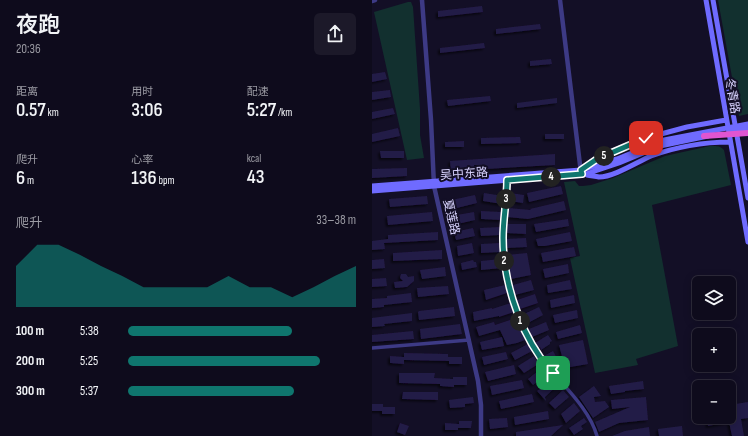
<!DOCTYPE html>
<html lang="zh">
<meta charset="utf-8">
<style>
body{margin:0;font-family:"Sofia Sans Condensed","Noto Sans SC",sans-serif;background:#1c1929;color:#f1f3f6;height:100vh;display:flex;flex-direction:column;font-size:15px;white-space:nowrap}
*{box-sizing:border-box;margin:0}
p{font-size:13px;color:#9b9ba3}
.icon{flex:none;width:22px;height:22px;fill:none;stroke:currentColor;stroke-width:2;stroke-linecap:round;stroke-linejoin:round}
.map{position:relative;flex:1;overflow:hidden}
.side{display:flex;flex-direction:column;background:#0e0b1c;width:372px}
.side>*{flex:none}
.buttons{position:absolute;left:320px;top:276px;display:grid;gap:8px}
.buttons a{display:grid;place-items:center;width:44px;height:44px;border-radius:6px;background:#0e0b1c;box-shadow:0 2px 10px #0003,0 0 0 1px #2e2b3b;font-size:20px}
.pin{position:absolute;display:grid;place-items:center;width:34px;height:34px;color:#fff;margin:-17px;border-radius:8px;box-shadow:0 2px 6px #0006}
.km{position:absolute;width:20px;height:20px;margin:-10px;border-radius:50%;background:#222;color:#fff;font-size:11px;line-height:20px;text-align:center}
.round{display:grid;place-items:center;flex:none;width:42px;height:42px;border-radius:6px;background:#1c1929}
.summary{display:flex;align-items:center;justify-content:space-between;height:68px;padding:0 16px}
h1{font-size:22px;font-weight:600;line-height:30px}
.stats{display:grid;grid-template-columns:repeat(3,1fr);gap:6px;height:68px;padding:4px 16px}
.stats div{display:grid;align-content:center}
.stats b{font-size:20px;font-weight:600}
.stats small{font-size:11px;font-weight:400}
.stats p{font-size:11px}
.chart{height:112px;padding:8px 16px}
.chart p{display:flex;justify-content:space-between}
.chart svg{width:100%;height:72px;margin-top:4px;fill:#0f766e;opacity:.7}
ul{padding:0 16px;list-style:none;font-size:13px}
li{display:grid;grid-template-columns:64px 48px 1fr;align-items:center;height:30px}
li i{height:10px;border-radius:5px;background:#0f766e}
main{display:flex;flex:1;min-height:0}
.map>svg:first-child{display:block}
.green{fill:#12302f}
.building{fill:#241b47;filter:url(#shadow)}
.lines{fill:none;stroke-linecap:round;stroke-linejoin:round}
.minor{stroke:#3d3a85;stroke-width:3.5}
.tertiary{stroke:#3d3a85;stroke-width:4.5}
.secondary{stroke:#6f6bff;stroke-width:5}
.trunk{stroke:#e055d1;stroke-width:6}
.route-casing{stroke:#fff;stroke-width:8}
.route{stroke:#0f766e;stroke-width:5}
.labels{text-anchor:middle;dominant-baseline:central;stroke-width:4;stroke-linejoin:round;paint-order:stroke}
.street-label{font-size:12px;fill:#d9d4ff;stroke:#130f26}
</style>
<main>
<section class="side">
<div class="summary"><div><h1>夜跑</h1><p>20:36</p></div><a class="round"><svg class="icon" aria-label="share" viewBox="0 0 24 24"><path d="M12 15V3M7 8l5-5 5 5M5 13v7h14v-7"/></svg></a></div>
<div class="stats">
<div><p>距离</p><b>0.57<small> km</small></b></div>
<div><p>用时</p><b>3:06</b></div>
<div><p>配速</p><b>5:27<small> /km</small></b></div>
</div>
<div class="stats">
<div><p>爬升</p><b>6<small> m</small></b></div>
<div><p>心率</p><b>136<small> bpm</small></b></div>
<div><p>kcal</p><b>43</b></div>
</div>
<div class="chart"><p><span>爬升</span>33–38 m</p>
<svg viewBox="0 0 160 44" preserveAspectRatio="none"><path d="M0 44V19L10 6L20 6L30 12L40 19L50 25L60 32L70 32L80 32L90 32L100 25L110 32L120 32L130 38L140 32L150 25L160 19V44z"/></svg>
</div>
<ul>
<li><b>100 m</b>5:38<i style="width:72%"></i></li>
<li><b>200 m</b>5:25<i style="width:84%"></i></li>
<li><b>300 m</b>5:37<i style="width:73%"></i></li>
</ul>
</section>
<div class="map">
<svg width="376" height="436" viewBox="0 0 376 436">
<defs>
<filter id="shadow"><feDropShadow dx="-2" dy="2" stdDeviation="1" flood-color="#0009"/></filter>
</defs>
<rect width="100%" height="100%" fill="#130f26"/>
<path class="green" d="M346,0H376V114L367,116Z
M36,2H39L41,7L48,109V135L52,158L35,160L2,12Z
M338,146C343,146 348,145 352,150L359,185L280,205L306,346L264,359L266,365L223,373L198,258L208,256L192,182L203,181L207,186H211L219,185L241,178L293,156Z"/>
<path class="building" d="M110,6L111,12L66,17V11Z
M168,24L169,29L124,34V29Z
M112,43L113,48L68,53V48Z
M179,59L180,64L158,66V61Z
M13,72L15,79L0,82V74Z
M18,90L19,97L0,100V92Z
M118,96L119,101L76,106L75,100Z
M185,98V103L145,108V103Z
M21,108L23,114L0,119V112Z
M26,128L28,136L0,142V134Z
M173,134H192V139H173Z
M148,137L149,143L109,144V138Z
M92,141V147H73V142Z
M8,151H32V158H9Z
M183,154V165L114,169V165H102L103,170L79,172L78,161Z
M35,168V176L0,178V169Z
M189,186L191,194L157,202L155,193Z
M112,193L131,196L130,204L111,201Z
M138,193L152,195L151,203L137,201Z
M103,195L105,203L77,210L75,201Z
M55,196L56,204L18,207L17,199Z
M192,201L194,210L156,219L135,217L136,208L159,210L158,209Z
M109,211L129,212V220L109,219Z
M60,212L61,221L16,225L15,216Z
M102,212L103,220L81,225L79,216Z
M196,219L197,226L164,232L162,224Z
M135,224H154V234L134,233Z
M128,227V235L109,236L108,228Z
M101,228L103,236L84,240L82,232Z
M66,232V240L12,243L13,249L0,250V241L16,239V235Z
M198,232L200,241L173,246H166L164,239Z
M154,238L155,247L135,248L134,239Z
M100,243L102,253L86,256L85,246Z
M128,243V252L109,253V244Z
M202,247L204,256L171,262L169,253Z
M70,250V259L21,261V253Z
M155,253L159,275L139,279L135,255Z
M12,259L13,268L0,269V260Z
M129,259L130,268L109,270V261Z
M101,260L102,262H104L105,267L90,270L89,263Z
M196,264L197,273L173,278L171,269Z
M73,267L74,276L50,279L48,270Z
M29,274H34L36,277L42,276V281L35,287L23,288L22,282L31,281L28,278Z
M14,278L15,286L0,287V279Z
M159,280L162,290L143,295L141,285Z
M198,280L200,289L176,293L175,285Z
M133,285L135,293L114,300L112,290Z
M76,286L77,294L46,297L45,288Z
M39,293L40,302L12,305V307L0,308V299L15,298V296Z
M163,294L166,303L148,309L145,300Z
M202,295L203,303L179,308L178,300Z
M139,303L142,312L127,317V316L102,321L101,312L120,308V309Z
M82,307L83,316L47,320L46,312L47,311Z
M167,307L171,315L154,324L150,315Z
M205,310L206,318L183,323L181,315Z
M40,313V321L12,324L13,326L0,327V318Z
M144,318L153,340L145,343L135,345L128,330L107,336L104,327L122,322L123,325Z
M174,322L177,330L160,337L157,329Z
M88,324L90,334L49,339L48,329Z
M208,325L210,333L186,339L184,332Z
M41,331L42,339L0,342V335Z
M176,335L180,341L178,342V344L169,350L168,347L166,348L163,343Z
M130,337L132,346L110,350L108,342Z
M211,340L216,364L193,368L187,345Z
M156,344L160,351L143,360L139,353Z
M181,351L186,360L179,364L175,358L174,359L172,356Z
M134,352L136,359L112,365L110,357Z
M32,353L76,354V357H90V364H77V361L32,360V364L18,363V356L32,357Z
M162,356L165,361L167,360L168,363L152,373L146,366Z
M142,365L144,374L116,381L113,372Z
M171,367L176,374L161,385L156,379Z
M27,373H63L62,378L81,379V377H95V385H82V387L68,386V384L27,383Z
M180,379L185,386L173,397L174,401L165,391Z
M150,380L152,388L120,395L118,386Z
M271,381L272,389L253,391V392L239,394L237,386Z
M222,386L229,396L222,397L223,402L233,401L237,407L221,418L207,397Z
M191,390L197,397L183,409L177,403Z
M31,392H66V400L30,399Z
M160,394L162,402L129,409L127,401Z
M101,397L102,403L93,404V407L78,408L77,400Z
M274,397L276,420L247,423L227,432L223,422L258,407L240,409L239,400Z
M376,402V418L369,419L372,436H360L357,422L336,426L335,418L357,417V405Z
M202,403L208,411L194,423L189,414Z
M0,404H11V407H23V414H10V411H0Z
M176,411L177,419L143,425L142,417Z
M135,418L136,427L118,429L117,419Z
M212,418L215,422L209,426L211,429L202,435L197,428Z
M87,421H100L99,428H86V430H73V423L87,424Z
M28,423L37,426L33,435L25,432Z
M191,425L179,436H144V432Z
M310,426L311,436H287L286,429Z
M277,427L278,436H240L253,431Z"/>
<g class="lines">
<path class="minor" d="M135,180C135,200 131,218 131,238C131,274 146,328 169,358C187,382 217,407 225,436
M0,348L97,340"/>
<path class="tertiary" d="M50,0L59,120L62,186L106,381L109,405V436
M188,0L209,173
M0,1L3,0"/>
<path class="secondary" d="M334,0L376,242
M341,0L376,198
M360,132L376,129
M212,168L225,159L274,138L315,127L354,120
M215,175C219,176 223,176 227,177C242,177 265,162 279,156C303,147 333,142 358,142
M0,186L209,170L245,159L292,140L376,124
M0,191L214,174L247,163L288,146L336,136"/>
<path class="trunk" d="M332,136L376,133"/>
</g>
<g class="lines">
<defs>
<path id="route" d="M181,373C177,368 172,362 168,357C145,324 131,277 131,238C131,219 135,200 135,180L210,174L209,170L225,159L274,138"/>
</defs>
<use href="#route" class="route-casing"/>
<use href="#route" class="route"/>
</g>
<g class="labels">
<g class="street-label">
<text transform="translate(360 96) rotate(80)">冬青路</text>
<text transform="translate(92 174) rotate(-4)">吴中东路</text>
<text transform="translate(79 217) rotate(77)">夏莲路</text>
</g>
</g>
</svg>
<div class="buttons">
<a><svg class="icon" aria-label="layers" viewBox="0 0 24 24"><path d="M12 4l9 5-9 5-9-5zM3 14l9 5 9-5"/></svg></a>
<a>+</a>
<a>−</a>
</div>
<div class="pin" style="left:181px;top:373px;background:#1e9e55"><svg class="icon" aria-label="arrive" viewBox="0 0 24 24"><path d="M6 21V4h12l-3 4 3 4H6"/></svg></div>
<div class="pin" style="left:274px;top:138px;background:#d93025"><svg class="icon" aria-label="check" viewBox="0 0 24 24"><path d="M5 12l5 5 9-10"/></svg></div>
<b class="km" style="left:148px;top:321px">1</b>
<b class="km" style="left:132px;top:261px">2</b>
<b class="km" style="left:134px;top:199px">3</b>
<b class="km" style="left:179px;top:177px">4</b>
<b class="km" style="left:232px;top:156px">5</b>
</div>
</main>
